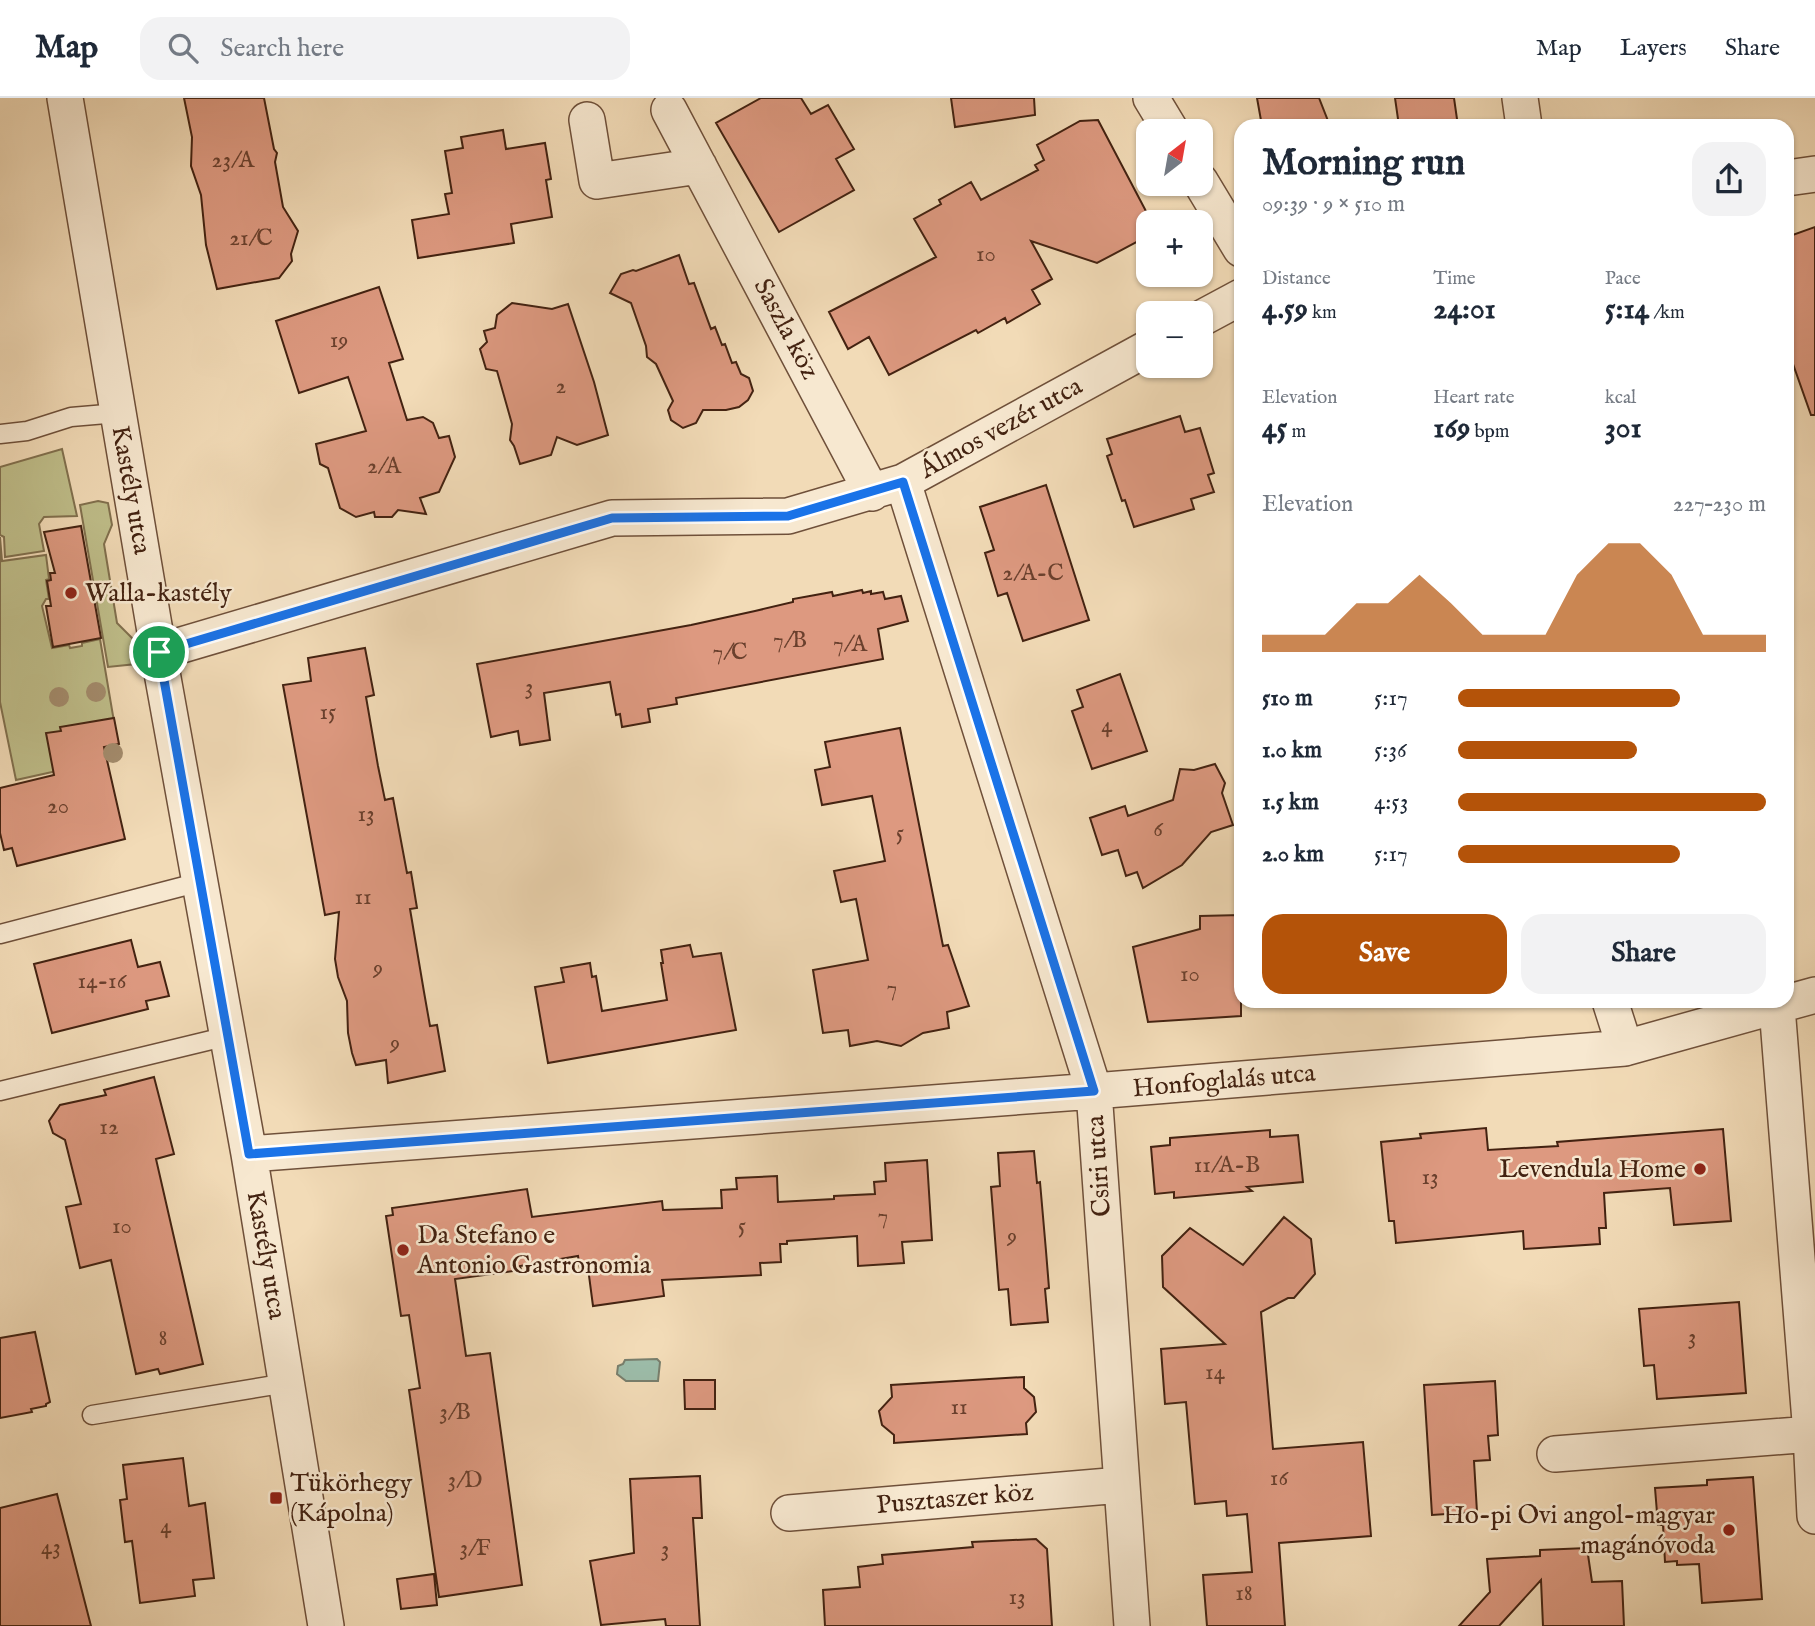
<!DOCTYPE html>
<meta charset="utf-8">
<style>
body{margin:0;font-family:"IM FELL English",serif;background:#f2f2f3;color:#1f2937;height:100vh;display:flex;flex-direction:column;font-size:26px;white-space:nowrap}
*{box-sizing:border-box;margin:0}
p{font-size:23px;color:#747a83}
.icon{flex:none;width:38px;height:38px;fill:none;stroke:currentColor;stroke-width:2;stroke-linecap:round;stroke-linejoin:round}
.map{position:relative;flex:1;overflow:hidden}
.details{position:absolute;left:1234px;top:21px;width:560px;height:889px;display:flex;flex-direction:column;background:#fff;border-radius:21px;box-shadow:0 2px 5px #0004}
.details>*{flex:none}
.needle{width:46px;rotate:31deg}
.controls{position:absolute;left:1136px;top:21px;display:grid;gap:14px}
.controls a{display:grid;place-items:center;width:77px;height:77px;border-radius:14px;background:#fff;box-shadow:0 2px 5px #0004;font-size:35px}
.pin{position:absolute;display:grid;place-items:center;width:60px;height:60px;color:#fff;margin:-30px;border:4px solid #fff;border-radius:50%;box-shadow:0 2px 7px #0007}
.round{display:grid;place-items:center;flex:none;width:74px;height:74px;border-radius:21px;background:#f2f2f3}
.headline{display:flex;align-items:center;justify-content:space-between;height:119px;padding:0 28px}
h1{font-size:38px;font-weight:700;line-height:52px}
.stats{display:grid;grid-template-columns:repeat(3,1fr);gap:10px;height:119px;padding:7px 28px}
.stats div{display:grid;align-content:center}
.stats b{font-size:30px;font-weight:700}
.stats small{font-size:19px;font-weight:400}
.stats p{font-size:19px}
.chart{height:196px;padding:14px 28px}
.chart p{display:flex;justify-content:space-between}
.chart svg{width:100%;height:126px;margin-top:7px;fill:#b45309;opacity:.7}
.button{display:flex;gap:14px;margin-top:auto;padding:14px 28px}
.button a{flex:1;height:80px;border-radius:21px;background:#b45309;color:#fff;font-size:28px;font-weight:700;line-height:80px;text-align:center}
.button a+a{background:#f2f2f3;color:#1f2937}
ul{padding:0 28px;list-style:none;font-size:23px}
li{display:grid;grid-template-columns:112px 84px 1fr;align-items:center;height:52px}
li i{height:18px;border-radius:9px;background:#b45309}
header{display:flex;align-items:center;gap:42px;box-sizing:border-box;height:98px;padding:0 35px;background:#fff;border-bottom:2px solid #e0e1e3}
header strong{font-size:33px}
nav{display:flex;gap:38px;margin-inline-start:auto;font-size:24px}
.search{width:490px;height:63px;background:#f2f2f3;display:flex;align-items:center;gap:18px;box-sizing:border-box;padding:0 24px;border-radius:21px;color:#747a83;font-size:26px}
.map>svg:first-child{display:block}
.green{fill:#bfbe8a;stroke:#81704e;stroke-width:2}
.water{fill:#9cbca9;stroke:#787e6c;stroke-width:2}
.building{fill:#dd9980;stroke:#432211;stroke-width:2}
.lines{fill:none;stroke-linecap:round;stroke-linejoin:round}
.service-casing{stroke:#6f503a;stroke-width:21}
.minor-casing{stroke:#6f503a;stroke-width:38}
.service{stroke:#f7e8d0;stroke-width:18}
.minor{stroke:#f7e8d0;stroke-width:35}
.tree{fill:#a38b6c}
.route-casing{stroke:#fff;stroke-width:14}
.route{stroke:#1a73e8;stroke-width:9}
.poi-dot{fill:#8f2418;stroke:#f7e8d0;stroke-width:2.5}
.labels{text-anchor:middle;dominant-baseline:central;stroke-width:5;stroke-linejoin:round;paint-order:stroke}
.number-label{font-size:23px;fill:#6a402d}
.street-label{font-size:26px;fill:#432211;stroke:#f7e8d0}
.poi-label{font-size:26px;fill:#432211;stroke:#f7e8d0;text-anchor:start}
</style>
<header>
<strong>Map</strong>
<div class="search"><svg class="icon" aria-label="search" viewBox="0 0 24 24"><circle cx="10" cy="10" r="6"/><path d="M15 15l6 6"/></svg>Search here</div>
<nav><a>Map</a><a>Layers</a><a>Share</a></nav>
</header>
<div class="map">
<svg width="1815" height="1528" viewBox="0 0 1815 1528">
<rect width="100%" height="100%" fill="#f2dbb7"/>
<filter id="stains"><feTurbulence type="fractalNoise" baseFrequency=".00286" numOctaves="4"/><feColorMatrix values="0 0 0 0 .2 0 0 0 0 .09 0 0 0 0 .02 0 0 0 .5 -.17"/></filter>
<radialGradient id="worn" r=".72"><stop offset=".6" stop-color="#630" stop-opacity="0"/><stop offset="1" stop-color="#630" stop-opacity=".3"/></radialGradient>
<path class="green" d="M62,351L77,418L44,419L39,426L44,453L5,459L4,439L0,437V369Z
M98,403L108,405L112,427L104,446L117,525L133,541L136,566L108,569L80,407Z
M0,439L2,463L46,457L49,481L46,482L49,501H46L42,508L52,550L69,547L70,550L82,548V545L100,541L120,659L16,682L0,604Z"/>
<path class="water" d="M657,1261L660,1264L658,1283H626L617,1276L618,1268L623,1266L625,1262Z"/>
<path class="building" d="M184,0H264L274,51L277,55L275,64L283,109L298,133L291,156L292,163L279,180L217,191L206,147L201,97L191,68L192,39Z
M761,0H801L811,16L828,7L854,51L836,61L854,92L779,134L716,25Z
M951,0H1034L1035,17L955,29Z
M1257,0H1319L1330,28H1262Z
M1395,0H1454L1458,28H1399Z
M1098,22L1148,117V138L1097,165L1031,143L1052,181L1032,192L1040,206L1007,225L1005,220L978,235L976,232L889,277L869,239L848,251L829,214L936,159L914,121L941,106L939,102L971,84L981,102L1038,72L1035,67L1044,62L1037,47L1080,23Z
M503,32L506,51L545,45L551,81L546,82L552,119L511,126L514,145L418,160L412,122L449,116L445,96L452,95L445,53L463,50L461,39Z
M1815,129V317H1811L1787,249V139Z
M679,157L689,186L694,185L711,231L715,229L722,247L725,246L732,265L736,264L741,276L749,280L753,293L748,302L739,309L726,312H703L696,325L683,330L671,322L668,312L673,303L656,266L647,259L646,248L631,205L610,195L621,176L633,172L636,173Z
M379,189L403,261L389,265L407,322L423,319L433,325L439,340L449,338L455,359L439,394L420,400L426,416L398,412L392,419H375L374,414L356,419L340,410L328,370L320,366L316,346L366,333L348,279L299,295L276,223Z
M512,205L552,211L568,206L594,284L608,337L577,347L557,339L551,357L520,366L514,348L510,342L512,326L497,273L486,271L480,251L487,244L484,233L495,230L497,217Z
M1180,318L1185,334L1200,330L1214,375L1208,377L1214,394L1191,401L1194,411L1134,429L1125,402L1122,403L1107,358L1112,356L1107,341Z
M1046,387L1089,522L1023,543L1007,495L998,498L985,455L994,452L980,409Z
M81,428L101,540L53,549L46,508H51L47,483L51,482L50,475H55L44,434Z
M862,492L863,495L871,493V496L883,494L885,501L901,498L908,523L878,531L883,561L676,600L677,606L648,611L650,624L622,629L620,616L616,617L610,584L544,595L550,642L520,647L518,633L491,639L477,566L691,527L755,513L793,504V501L832,494L833,498Z
M365,550L374,597L366,599L378,668L385,702L393,700L407,775L411,774L417,810L410,811L424,894L430,928L437,927L445,973L388,985L386,962L356,967L352,955L348,935L347,903L338,879L335,861L339,814L325,817L283,587L311,583L308,560Z
M1120,576L1147,653L1092,671L1072,613L1083,609L1077,592Z
M114,620L119,646L104,649L125,741L17,768L12,750L4,752L0,735V690L54,677L46,635L61,633L60,629Z
M900,630L943,848L948,847L969,908L947,914L949,930L923,935L901,948L877,943L850,948L848,932L823,935L813,872L868,862L856,801L841,804L834,773L885,763L872,698L822,707L815,672L830,669L825,644Z
M1215,666L1225,685L1222,695L1233,727L1211,734L1182,767L1143,790L1137,774L1126,778L1118,752L1102,757L1090,720L1125,708L1128,718L1173,702L1180,671L1194,672Z
M1241,817V918L1148,924L1133,849L1200,831V818Z
M131,842L138,869L160,864L169,898L146,903L148,911L52,935L34,866Z
M690,847L693,859L721,855L736,932L548,965L535,889L564,884L561,870L590,865L592,879L596,878L602,913L667,902L661,865H663L661,852Z
M154,979L174,1056L156,1061L203,1266L160,1276L158,1271L136,1276L111,1162L80,1170L66,1109L81,1106L65,1042L53,1035L49,1023L60,1007L106,997L104,992Z
M1486,1030L1488,1052L1558,1048L1557,1044L1723,1031L1731,1123L1674,1127L1670,1090L1604,1095L1606,1130H1599L1600,1146L1524,1151L1523,1133L1396,1145L1394,1123H1389L1381,1044L1421,1040L1420,1036Z
M1270,1032V1039L1298,1037L1303,1084L1247,1089L1252,1093L1174,1100V1094L1155,1096L1151,1049L1170,1047V1040Z
M1034,1053L1037,1085L1040,1084L1046,1153L1049,1190L1045,1191L1048,1224L1011,1227L1008,1191L999,1192L991,1089L1000,1088L998,1055Z
M927,1062L932,1142L902,1144L904,1165L858,1168L857,1138L787,1143V1146H780L781,1164L760,1165L761,1177L662,1182L664,1198L593,1208L588,1170L580,1171L578,1158L520,1168L521,1172L455,1181L466,1258L490,1255L522,1487L439,1499L409,1292L420,1290L409,1217L401,1218L386,1118L393,1117L392,1110L527,1091L532,1119L662,1103L663,1112L722,1110L721,1092L737,1091L736,1080L777,1078L778,1104L834,1101V1098L875,1096L874,1084L886,1083L885,1065Z
M1284,1119L1311,1141L1315,1176L1294,1200H1288L1261,1214L1273,1351L1363,1344L1371,1438L1279,1445L1285,1528H1207L1203,1477L1252,1474L1247,1416L1227,1418L1226,1403L1195,1406L1186,1304L1165,1306L1161,1251L1225,1246L1163,1189L1162,1158L1190,1130L1243,1167Z
M1739,1204L1746,1295L1657,1301L1654,1267L1644,1268L1639,1211Z
M35,1234L50,1304L46,1306V1308L31,1311L32,1314L0,1320V1240Z
M1024,1279V1290L1034,1299L1036,1314L1026,1325L1027,1336L894,1345V1337L882,1327L879,1313L892,1299L891,1287Z
M684,1282H715V1311H685Z
M1495,1283L1498,1337L1488,1338L1490,1362L1474,1363L1477,1414L1432,1417L1424,1287Z
M183,1360L189,1408L205,1405L214,1480L193,1482L195,1498L140,1505L132,1443L125,1444L120,1402L127,1401L123,1367Z
M700,1378L702,1420H693L700,1528H666L665,1521L601,1527L590,1463L634,1455L630,1381Z
M1753,1379L1762,1501L1702,1505L1699,1466L1677,1467V1463L1665,1464L1663,1427H1658L1655,1390L1707,1387V1382Z
M57,1396L91,1528H0V1410Z
M1036,1441L1047,1451L1052,1528H825L823,1492L860,1489L858,1469L883,1466L882,1457L973,1449L972,1444Z
M1587,1450L1592,1484L1622,1483L1624,1528H1543L1541,1482L1499,1528H1459L1490,1494L1487,1461L1540,1458V1452Z
M434,1476L437,1507L401,1511L397,1481Z"/>
<g class="lines">
<defs>
<path id="service" d="M0,336L27,333L71,319L118,315
M0,836L200,784
M0,993L228,938
M92,1317L287,1285"/>
<path id="minor" d="M65,0L161,569L249,1056L326,1528
M1151,0L1171,33
M1520,0L1524,28
M669,12L872,395
M587,22L597,83L699,68
M1787,80L1815,76
M1200,83L1241,151
M1200,221L1241,199
M903,384L1094,993L1132,1528
M158,554L612,420L788,418L903,384L1148,250
M1610,903L1625,950
M1777,909L1811,1336L1815,1418
M249,1056L1094,993L1625,950L1815,897
M1555,1356L1811,1336
M789,1415L1121,1387"/>
</defs>
<use href="#service" class="service-casing"/>
<use href="#minor" class="minor-casing"/>
<use href="#service" class="service"/>
<use href="#minor" class="minor"/>
</g>
<g class="tree">
<circle cx="96" cy="594" r="10"/>
<circle cx="59" cy="599" r="10"/>
<circle cx="113" cy="655" r="10"/>
</g>
<g class="lines">
<defs>
<path id="route" d="M903,384L1094,993L249,1056L159,554L612,420L788,418Z"/>
</defs>
<use href="#route" class="route-casing"/>
<use href="#route" class="route"/>
</g>
<g class="poi-dot">
<circle cx="71" cy="495" r="7"/>
<circle cx="1700" cy="1071" r="7"/>
<circle cx="403" cy="1152" r="7"/>
<rect x="269" y="1393" width="14" height="14" rx="3.5"/>
<circle cx="1729" cy="1432" r="7"/>
</g>
<g class="labels">
<g class="number-label">
<text x="233" y="62">23/A</text>
<text x="251" y="140">21/C</text>
<text x="986" y="156">10</text>
<text x="339" y="242">19</text>
<text x="561" y="288">2</text>
<text x="384" y="368">2/A</text>
<text x="1033" y="475">2/A-C</text>
<text x="790" y="542">7/B</text>
<text x="850" y="546">7/A</text>
<text x="730" y="554">7/C</text>
<text x="529" y="589">3</text>
<text x="328" y="614">15</text>
<text x="1107" y="627">4</text>
<text x="58" y="708">20</text>
<text x="366" y="716">13</text>
<text x="1158" y="731">6</text>
<text x="900" y="735">5</text>
<text x="363" y="799">11</text>
<text x="378" y="870">9</text>
<text x="1190" y="876">10</text>
<text x="102" y="883">14-16</text>
<text x="892" y="890">7</text>
<text x="395" y="945">9</text>
<text x="109" y="1029">12</text>
<text x="1227" y="1067">11/A-B</text>
<text x="1430" y="1079">13</text>
<text x="883" y="1118">7</text>
<text x="122" y="1128">10</text>
<text x="742" y="1128">5</text>
<text x="1012" y="1138">9</text>
<text x="1692" y="1239">3</text>
<text x="163" y="1240">8</text>
<text x="1215" y="1274">14</text>
<text x="959" y="1309">11</text>
<text x="455" y="1314">3/B</text>
<text x="1279" y="1380">16</text>
<text x="465" y="1382">3/D</text>
<text x="166" y="1428">4</text>
<text x="51" y="1449">43</text>
<text x="475" y="1450">3/F</text>
<text x="665" y="1451">3</text>
<text x="1244" y="1495">18</text>
<text x="1017" y="1499">13</text>
</g>
<g class="street-label">
<text transform="translate(786 231) rotate(62)">Saszla köz</text>
<text transform="translate(1001 330) rotate(-29)">Álmos vezér utca</text>
<text transform="translate(131 392) rotate(80)">Kastély utca</text>
<text transform="translate(1224 983) rotate(-5)">Honfoglalás utca</text>
<text transform="translate(1099 1068) rotate(-94)">Csiri utca</text>
<text transform="translate(266 1157) rotate(80)">Kastély utca</text>
<text transform="translate(955 1401) rotate(-5)">Pusztaszer köz</text>
</g>
<g class="poi-label">
<text x="85" y="495">Walla-kastély</text>
<text x="1686" y="1071" text-anchor="end">Levendula Home</text>
<text x="417" y="1137">Da Stefano e<tspan x="417" dy="30">Antonio Gastronomia</tspan></text>
<text x="290" y="1385">Tükörhegy<tspan x="290" dy="30">(Kápolna)</tspan></text>
<text x="1715" y="1417" text-anchor="end">Ho-pi Ovi angol-magyar<tspan x="1715" dy="30">magánóvoda</tspan></text>
</g>
</g>
<rect width="100%" height="100%" filter="url(#stains)"/>
<rect width="100%" height="100%" fill="url(#worn)"/>
</svg>
<div class="controls">
<a><svg class="needle" viewBox="-14 -14 28 28"><path d="M0-13l5 13h-10z" fill="#e53935"/><path d="M0 13l5-13h-10z" fill="#747a83"/></svg></a>
<a>+</a>
<a>−</a>
</div>
<div class="pin" style="left:159px;top:554px;background:#1e9e55"><svg class="icon" aria-label="arrive" viewBox="0 0 24 24"><path d="M6 21V4h12l-3 4 3 4H6"/></svg></div>
<section class="details">
<div class="headline"><div><h1>Morning run</h1><p>09:39 · 9 × 510 m</p></div><a class="round"><svg class="icon" aria-label="share" viewBox="0 0 24 24"><path d="M12 15V3M7 8l5-5 5 5M5 13v7h14v-7"/></svg></a></div>
<div class="stats">
<div><p>Distance</p><b>4.59<small> km</small></b></div>
<div><p>Time</p><b>24:01</b></div>
<div><p>Pace</p><b>5:14<small> /km</small></b></div>
</div>
<div class="stats">
<div><p>Elevation</p><b>45<small> m</small></b></div>
<div><p>Heart rate</p><b>169<small> bpm</small></b></div>
<div><p>kcal</p><b>301</b></div>
</div>
<div class="chart"><p><span>Elevation</span>227–230 m</p>
<svg viewBox="0 0 160 44" preserveAspectRatio="none"><path d="M0 44V38L10 38L20 38L30 27L40 27L50 17L60 27L70 38L80 38L90 38L100 17L110 6L120 6L130 17L140 38L150 38L160 38V44z"/></svg>
</div>
<ul>
<li><b>510 m</b>5:17<i style="width:72%"></i></li>
<li><b>1.0 km</b>5:36<i style="width:58%"></i></li>
<li><b>1.5 km</b>4:53<i style="width:100%"></i></li>
<li><b>2.0 km</b>5:17<i style="width:72%"></i></li>
</ul>
<div class="button"><a>Save</a><a>Share</a></div>
</section>
</div>
